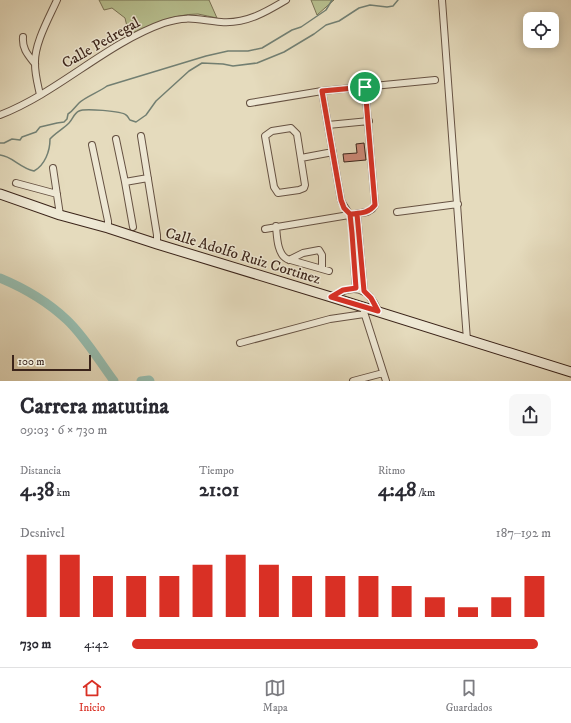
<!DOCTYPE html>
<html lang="es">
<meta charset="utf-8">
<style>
body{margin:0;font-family:"IM FELL DW Pica",serif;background:#f7f7f7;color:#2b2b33;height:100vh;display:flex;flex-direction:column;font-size:15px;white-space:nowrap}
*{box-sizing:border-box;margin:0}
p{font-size:13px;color:#7c7c81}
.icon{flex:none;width:22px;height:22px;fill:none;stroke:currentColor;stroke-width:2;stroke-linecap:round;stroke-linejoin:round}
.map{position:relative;height:381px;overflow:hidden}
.side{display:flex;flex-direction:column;background:#fff;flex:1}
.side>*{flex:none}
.buttons{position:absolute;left:523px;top:12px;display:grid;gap:8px}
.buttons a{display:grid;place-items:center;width:36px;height:36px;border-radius:8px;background:#fff;box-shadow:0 2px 10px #0003;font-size:20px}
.scale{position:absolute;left:12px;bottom:10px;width:79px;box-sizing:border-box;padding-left:4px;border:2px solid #3b241a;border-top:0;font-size:11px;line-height:14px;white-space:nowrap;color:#3b241a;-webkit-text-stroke:3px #eee8d4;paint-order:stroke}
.pin{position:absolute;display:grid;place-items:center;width:34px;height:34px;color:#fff;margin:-17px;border:2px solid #fff;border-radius:50%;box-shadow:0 1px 4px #0007}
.round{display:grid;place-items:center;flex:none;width:42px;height:42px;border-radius:8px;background:#f7f7f7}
.head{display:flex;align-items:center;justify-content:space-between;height:68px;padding:0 20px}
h1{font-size:22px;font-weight:700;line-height:30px}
.stats{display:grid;grid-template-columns:repeat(3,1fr);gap:6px;height:68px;padding:4px 20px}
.stats div{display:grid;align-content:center}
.stats b{font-size:20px;font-weight:700}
.stats small{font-size:11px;font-weight:400}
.stats p{font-size:11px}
.chart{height:112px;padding:8px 20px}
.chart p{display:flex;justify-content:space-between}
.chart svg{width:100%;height:72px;margin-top:4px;stroke:#d93025;stroke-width:6}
ul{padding:0 20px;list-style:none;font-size:13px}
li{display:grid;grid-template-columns:64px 48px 1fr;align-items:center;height:30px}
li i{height:10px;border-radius:5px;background:#d93025}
.tab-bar{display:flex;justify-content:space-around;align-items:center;height:56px;border-top:1px solid #e1e1e2;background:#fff;font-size:11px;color:#7c7c81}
.tab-bar a{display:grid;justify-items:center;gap:2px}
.tab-bar .current{color:#d93025}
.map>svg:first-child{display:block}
.green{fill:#b7bf8f;stroke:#797254}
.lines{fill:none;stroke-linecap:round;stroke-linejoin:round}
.stream{stroke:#727f72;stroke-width:1.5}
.river{stroke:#96bbad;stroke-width:9}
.building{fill:#cc8977;stroke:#3b241a}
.minor-casing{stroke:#665243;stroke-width:8}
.secondary-casing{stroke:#3b241a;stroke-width:11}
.minor{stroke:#eee8d4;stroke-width:6}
.secondary{stroke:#eee8d4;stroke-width:9}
.route-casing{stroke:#fff;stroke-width:8}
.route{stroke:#d93025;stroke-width:5}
.labels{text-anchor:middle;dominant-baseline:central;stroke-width:3;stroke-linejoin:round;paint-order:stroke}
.street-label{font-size:15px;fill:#3b241a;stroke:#eee8d4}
</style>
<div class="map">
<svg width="571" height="381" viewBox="0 0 571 381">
<rect width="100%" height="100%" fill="#e5dbbd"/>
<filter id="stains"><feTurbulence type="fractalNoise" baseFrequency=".005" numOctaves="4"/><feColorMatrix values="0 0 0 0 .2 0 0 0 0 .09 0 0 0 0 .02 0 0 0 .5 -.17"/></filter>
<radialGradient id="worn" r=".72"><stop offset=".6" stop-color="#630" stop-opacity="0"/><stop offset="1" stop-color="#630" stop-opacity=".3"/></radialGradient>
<path class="green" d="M99,0H209L217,18C211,17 204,15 198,14C173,14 151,25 129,35L125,18L112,8L104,10Z
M311,0H334L317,15Z"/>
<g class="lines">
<path class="stream" d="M0,143H4L12,139L20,140L22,137L36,132L40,127L57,123L64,122L67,119L68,114C73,111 75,107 79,103C85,97 99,92 107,86L206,56L228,51H248L262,48L292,30L301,27L326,10L332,0
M0,155C12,156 20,168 34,171C45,165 50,151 50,139C55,133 63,129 69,123C73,119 74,113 79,111C84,108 122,111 126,115C128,116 128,118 130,120L136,122L146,115L156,101L189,71L202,63L223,64L233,66L257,63L284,52L314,34L326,25L339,21L359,8L370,5L387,7L393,6L398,0"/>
<path class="river" d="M0,278C24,288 48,302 67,320C85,337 99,361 114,381
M141,381L149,380L150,381"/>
</g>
<path class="building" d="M364,143L366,160L344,162L343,154L357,153L356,144Z"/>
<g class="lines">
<defs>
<path id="minor" d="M442,0L467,340
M23,37C22,49 28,55 35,64
M322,91L341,200C343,206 349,211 350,217C356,239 353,265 356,288
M40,95C38,85 35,75 35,64C34,44 49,18 57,0
M250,103L322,91L435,80
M0,115C59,92 105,44 164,23C188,15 198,20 221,22C246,24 266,12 286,0
M328,125L369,121
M291,128L297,134L305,185L304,188L299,190L278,193L274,187L265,136L272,131Z
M141,136L157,235V244
M116,139L125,182L148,178
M92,145L108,221V228
M301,158L333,152
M53,168L60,215
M125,182L133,227
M16,183L57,194
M397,212L458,204
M357,214L364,291
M276,226C277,236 277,254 287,259L329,271
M265,229L367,212L372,209L375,205L365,87
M289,260L303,253L319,250L322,255V269
M331,297C353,284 368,286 378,311
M364,312L386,381
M240,343L330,319L364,314
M353,381L383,373"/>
<path id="secondary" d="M0,194L60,215L108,228L157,244L331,297L571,372"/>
</defs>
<use href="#minor" class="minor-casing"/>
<use href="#secondary" class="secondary-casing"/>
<use href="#minor" class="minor"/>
<use href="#secondary" class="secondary"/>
</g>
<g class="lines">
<defs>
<path id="route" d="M365,87L375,205C368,214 360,213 350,214L352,233L356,288L343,290L331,297L378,311L371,298L364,291L357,214H350L344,208L341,200L322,91L365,87"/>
</defs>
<use href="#route" class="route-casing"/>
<use href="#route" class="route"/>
</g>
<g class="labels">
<g class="street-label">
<text transform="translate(101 43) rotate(-30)">Calle Pedregal</text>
<text transform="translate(243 256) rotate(17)">Calle Adolfo Ruiz Cortinez</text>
</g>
</g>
<rect width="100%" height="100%" filter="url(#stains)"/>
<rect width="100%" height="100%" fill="url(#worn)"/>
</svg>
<div class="buttons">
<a><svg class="icon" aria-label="locate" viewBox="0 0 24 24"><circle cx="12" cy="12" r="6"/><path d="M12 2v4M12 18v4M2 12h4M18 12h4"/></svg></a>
</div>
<div class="scale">100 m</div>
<div class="pin" style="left:365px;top:87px;background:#1e9e55"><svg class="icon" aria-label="arrive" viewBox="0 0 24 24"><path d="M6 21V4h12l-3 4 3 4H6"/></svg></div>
</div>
<section class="side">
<div class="head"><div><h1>Carrera matutina</h1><p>09:03 · 6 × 730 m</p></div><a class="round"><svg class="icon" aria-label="share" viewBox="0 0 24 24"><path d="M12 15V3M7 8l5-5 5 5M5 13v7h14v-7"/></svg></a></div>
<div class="stats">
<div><p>Distancia</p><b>4.38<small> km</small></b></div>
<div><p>Tiempo</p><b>21:01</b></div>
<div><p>Ritmo</p><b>4:48<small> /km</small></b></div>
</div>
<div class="chart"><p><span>Desnivel</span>187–192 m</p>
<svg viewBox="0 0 160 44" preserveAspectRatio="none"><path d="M5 44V6M15 44V6M25 44V19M35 44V19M45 44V19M55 44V12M65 44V6M75 44V12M85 44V19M95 44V19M105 44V19M115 44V25M125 44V32M135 44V38M145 44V32M155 44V19"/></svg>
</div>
<ul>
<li><b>730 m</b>4:42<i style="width:97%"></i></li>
</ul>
</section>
<nav class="tab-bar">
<a class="current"><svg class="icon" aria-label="home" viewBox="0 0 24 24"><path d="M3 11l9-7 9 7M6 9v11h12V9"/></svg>Inicio</a>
<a><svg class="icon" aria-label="map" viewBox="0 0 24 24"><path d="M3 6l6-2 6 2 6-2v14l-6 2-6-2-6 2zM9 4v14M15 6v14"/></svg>Mapa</a>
<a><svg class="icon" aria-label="saved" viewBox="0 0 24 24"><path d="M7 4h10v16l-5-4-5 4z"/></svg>Guardados</a>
</nav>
